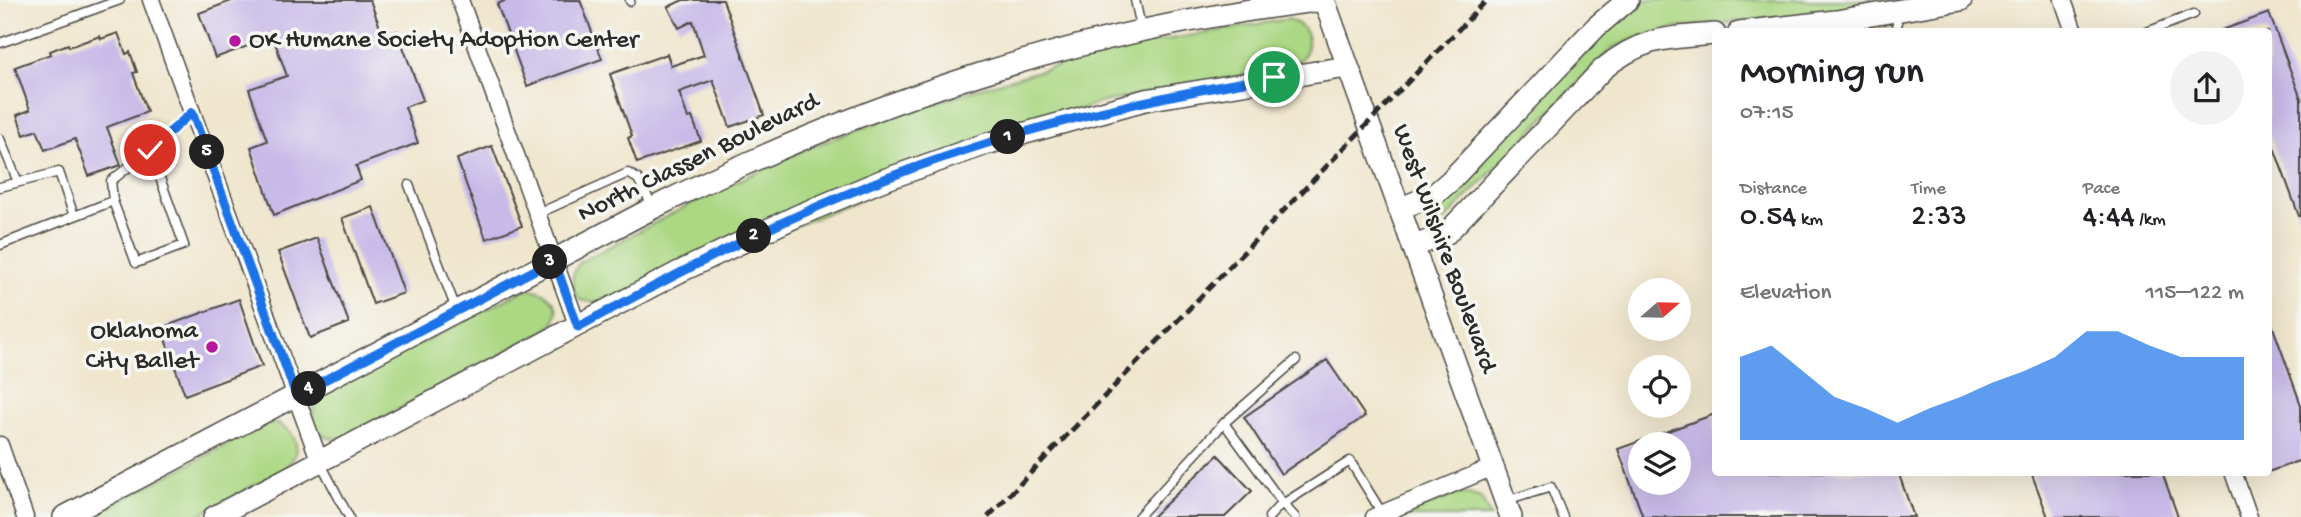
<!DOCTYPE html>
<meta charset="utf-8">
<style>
body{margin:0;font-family:"Gochi Hand",sans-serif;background:#f2f2f2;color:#202124;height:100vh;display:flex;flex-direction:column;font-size:26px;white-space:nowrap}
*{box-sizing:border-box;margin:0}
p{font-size:23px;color:#757577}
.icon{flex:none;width:38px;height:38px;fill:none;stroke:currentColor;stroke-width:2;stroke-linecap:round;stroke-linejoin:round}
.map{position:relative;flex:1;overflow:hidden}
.sheet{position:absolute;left:1712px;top:28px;width:560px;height:448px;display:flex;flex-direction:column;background:#fff;border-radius:7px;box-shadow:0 7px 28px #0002}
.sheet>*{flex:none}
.needle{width:46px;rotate:70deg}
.buttons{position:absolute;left:1628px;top:278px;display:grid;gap:14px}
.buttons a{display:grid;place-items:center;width:63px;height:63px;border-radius:50%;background:#fff;box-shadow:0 7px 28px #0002;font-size:35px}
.pin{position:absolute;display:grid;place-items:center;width:60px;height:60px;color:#fff;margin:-30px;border:4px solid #fff;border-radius:50%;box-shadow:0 2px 7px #0007}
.km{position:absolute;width:35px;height:35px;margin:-18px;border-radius:50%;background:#222;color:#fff;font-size:19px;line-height:35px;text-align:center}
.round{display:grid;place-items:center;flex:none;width:74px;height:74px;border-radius:37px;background:#f2f2f2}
.head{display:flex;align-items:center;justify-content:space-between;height:119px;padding:0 28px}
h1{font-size:38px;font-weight:600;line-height:52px}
.figures{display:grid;grid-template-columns:repeat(3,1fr);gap:10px;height:119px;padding:7px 28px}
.figures div{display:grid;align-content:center}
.figures b{font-size:30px;font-weight:600}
.figures small{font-size:19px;font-weight:400}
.figures p{font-size:19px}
.chart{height:196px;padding:14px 28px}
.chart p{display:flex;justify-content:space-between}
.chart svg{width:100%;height:126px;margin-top:7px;fill:#1a73e8;opacity:.7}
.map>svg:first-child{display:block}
.green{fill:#acd884;stroke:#6c8258;stroke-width:2}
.building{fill:#c8bae8;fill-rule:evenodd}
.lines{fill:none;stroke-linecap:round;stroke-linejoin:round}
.lane-casing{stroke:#494743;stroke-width:11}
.street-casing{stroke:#494743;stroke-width:19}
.secondary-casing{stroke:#494743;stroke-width:24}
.lane{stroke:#fff;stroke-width:8}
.street{stroke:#fff;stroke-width:16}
.secondary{stroke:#fff;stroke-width:21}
.rail{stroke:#2b2b2b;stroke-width:5;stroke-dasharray:10 5;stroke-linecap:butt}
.route-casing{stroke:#fff;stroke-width:14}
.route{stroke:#1a73e8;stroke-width:9}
.poi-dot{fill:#b5179e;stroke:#f6f6f2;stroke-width:2.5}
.labels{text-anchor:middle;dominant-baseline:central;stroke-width:7;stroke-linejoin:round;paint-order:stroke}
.poi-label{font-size:26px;fill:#2b2b2b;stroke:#f6f6f2;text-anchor:start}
.street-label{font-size:26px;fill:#2b2b2b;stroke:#f6f6f2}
</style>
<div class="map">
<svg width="2301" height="517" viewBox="0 0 2301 517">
<rect width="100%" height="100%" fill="#f6f6f2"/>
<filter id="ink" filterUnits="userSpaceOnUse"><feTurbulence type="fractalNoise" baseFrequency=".0143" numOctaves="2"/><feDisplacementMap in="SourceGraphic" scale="14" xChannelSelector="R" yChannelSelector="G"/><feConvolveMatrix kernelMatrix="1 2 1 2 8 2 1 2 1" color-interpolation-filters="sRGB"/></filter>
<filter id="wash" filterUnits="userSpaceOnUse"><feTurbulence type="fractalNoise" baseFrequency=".00686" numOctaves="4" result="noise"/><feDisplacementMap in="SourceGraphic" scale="28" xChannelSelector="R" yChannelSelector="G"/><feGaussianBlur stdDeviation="1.57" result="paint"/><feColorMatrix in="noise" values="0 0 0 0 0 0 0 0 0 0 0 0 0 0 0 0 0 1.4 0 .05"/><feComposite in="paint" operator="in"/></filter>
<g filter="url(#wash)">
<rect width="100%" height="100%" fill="#f0e6ce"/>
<path class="green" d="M1642,0H1908C1868,7 1830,14 1790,18C1733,23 1661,22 1611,49L1441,224L1431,225V213L1614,22Z
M1288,19C1314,29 1314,51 1293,66L1098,103L603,304L580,300C570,286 570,275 580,262L710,194L808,148L884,120L980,88L1119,48Z
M526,289C550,290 567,307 549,329L344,438C314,443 304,417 321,395Z
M276,423C300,434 303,453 283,470L195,517H89L262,426Z
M1468,494L1481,498L1491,517H1397L1458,494Z"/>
<g id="blocks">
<path class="building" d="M234,0H370L383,36L397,31L423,100L405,107L418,143L356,166L361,180L274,215L251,147L267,141L249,89L287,76L273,37L215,58L199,13Z
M507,0H580L602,59L527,86L497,4Z
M683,0H723L764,115L730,127L713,80L679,92L688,118L692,117L701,141L637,163L628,138L632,136L610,74L667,54L671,66L704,55L693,21L679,28L668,7Z
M2269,13L2301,99V216H2299L2268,131V32H2223L2222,30Z
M118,33L126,54L130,52L137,72L133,73L147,112L107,127L121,165L89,176L75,139L45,150L37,130L24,135L17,115L30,110L15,67L51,54L50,51L68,44L69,47L100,36L101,39Z
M492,146L522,226L486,239L457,159Z
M373,207L404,293L373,304L342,218Z
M317,238L349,323L310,338L278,252Z
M239,299L262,366L185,395L161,328Z
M2268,319H2270L2301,405V460L2268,472Z
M1327,360L1365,416L1281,474L1244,417Z
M1715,414V472H1898L1914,517H1643L1618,449ZM1640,444H1678V483H1640Z
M1218,455L1252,491L1225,517H1152Z
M2031,472H2162L2178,517H2048Z"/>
</g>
</g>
<g filter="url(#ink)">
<use href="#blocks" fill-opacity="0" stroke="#494743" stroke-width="2"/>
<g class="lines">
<defs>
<path id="lane" d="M630,0V1
M1135,0L1142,31
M1896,14L1898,32
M2147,32L2194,14
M0,43L120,0
M0,139L18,182
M409,185L456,309
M0,187L59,172L74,216
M113,201L111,181L150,150
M537,214L628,173L638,179L652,205
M0,245L113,201L136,263L184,245L150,150L192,113
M1224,423L1296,360
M320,462L349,517
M1506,501L1551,487L1563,517
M1138,517L1224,423L1283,504L1295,517
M1269,517L1278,507L1350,461L1382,513"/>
<path id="street" d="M151,0L320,462
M460,0L578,327
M2063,0L2074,32
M0,445L25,517
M2233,472L2249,517
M1374,517L1493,467"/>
<path id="secondary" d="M1324,0L1511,517
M1739,32L1836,21L1961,0
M1399,209L1435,194L1450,181L1596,27L1628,0
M1413,247L1447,233L1603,69C1642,37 1667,38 1715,34
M64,517L651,209C866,101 1085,28 1324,0
M214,517L677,273L797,216L881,181L986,144L1145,100L1347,67"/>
</defs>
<use href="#lane" class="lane-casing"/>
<use href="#street" class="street-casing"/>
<use href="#secondary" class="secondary-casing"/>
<use href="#lane" class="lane"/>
<use href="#street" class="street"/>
<use href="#secondary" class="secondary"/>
<path class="rail" d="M988,517L1487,0"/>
</g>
</g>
<g class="lines" filter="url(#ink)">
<defs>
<path id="route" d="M150,150L192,112L296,395L554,260L578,327C676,274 775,222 879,181C1007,131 1139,99 1274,77"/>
</defs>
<use href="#route" class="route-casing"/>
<use href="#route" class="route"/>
</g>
<g class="poi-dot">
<circle cx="235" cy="41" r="7"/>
<circle cx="212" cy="347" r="7"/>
</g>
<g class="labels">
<g class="poi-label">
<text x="249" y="41">OK Humane Society Adoption Center</text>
<text x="198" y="332" text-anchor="end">Oklahoma<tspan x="198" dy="30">City Ballet</tspan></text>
</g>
<g class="street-label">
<text transform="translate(699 159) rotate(-26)">North Classen Boulevard</text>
<text transform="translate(1443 249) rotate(70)">West Wilshire Boulevard</text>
</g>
</g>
</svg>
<div class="buttons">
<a><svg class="needle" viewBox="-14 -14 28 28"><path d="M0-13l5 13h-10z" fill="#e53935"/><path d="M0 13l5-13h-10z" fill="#757577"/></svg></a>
<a><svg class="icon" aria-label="locate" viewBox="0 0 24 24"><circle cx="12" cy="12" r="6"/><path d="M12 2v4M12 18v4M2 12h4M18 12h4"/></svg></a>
<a><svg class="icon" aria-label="layers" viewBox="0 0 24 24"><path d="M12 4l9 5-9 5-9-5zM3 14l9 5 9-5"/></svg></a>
</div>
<div class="pin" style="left:1274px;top:77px;background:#1e9e55"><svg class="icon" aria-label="arrive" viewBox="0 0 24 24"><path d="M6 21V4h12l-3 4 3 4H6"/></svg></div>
<div class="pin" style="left:150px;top:150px;background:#d93025"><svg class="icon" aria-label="check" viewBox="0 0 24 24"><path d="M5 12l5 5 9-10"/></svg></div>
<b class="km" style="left:1008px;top:137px">1</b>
<b class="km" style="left:754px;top:236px">2</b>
<b class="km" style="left:550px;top:262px">3</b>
<b class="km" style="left:309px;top:389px">4</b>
<b class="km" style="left:207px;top:152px">5</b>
<section class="sheet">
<div class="head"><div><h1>Morning run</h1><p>07:15</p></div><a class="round"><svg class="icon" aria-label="share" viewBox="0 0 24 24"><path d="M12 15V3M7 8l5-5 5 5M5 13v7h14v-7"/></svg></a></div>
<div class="figures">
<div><p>Distance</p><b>0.54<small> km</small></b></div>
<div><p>Time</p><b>2:33</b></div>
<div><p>Pace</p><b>4:44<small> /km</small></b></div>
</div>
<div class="chart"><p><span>Elevation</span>115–122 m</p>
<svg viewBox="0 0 160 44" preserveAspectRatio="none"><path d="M0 44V15L10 11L20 20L30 29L40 33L50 38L60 33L70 29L80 24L90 20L100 15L110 6L120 6L130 11L140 15L150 15L160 15V44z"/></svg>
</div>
</section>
</div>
